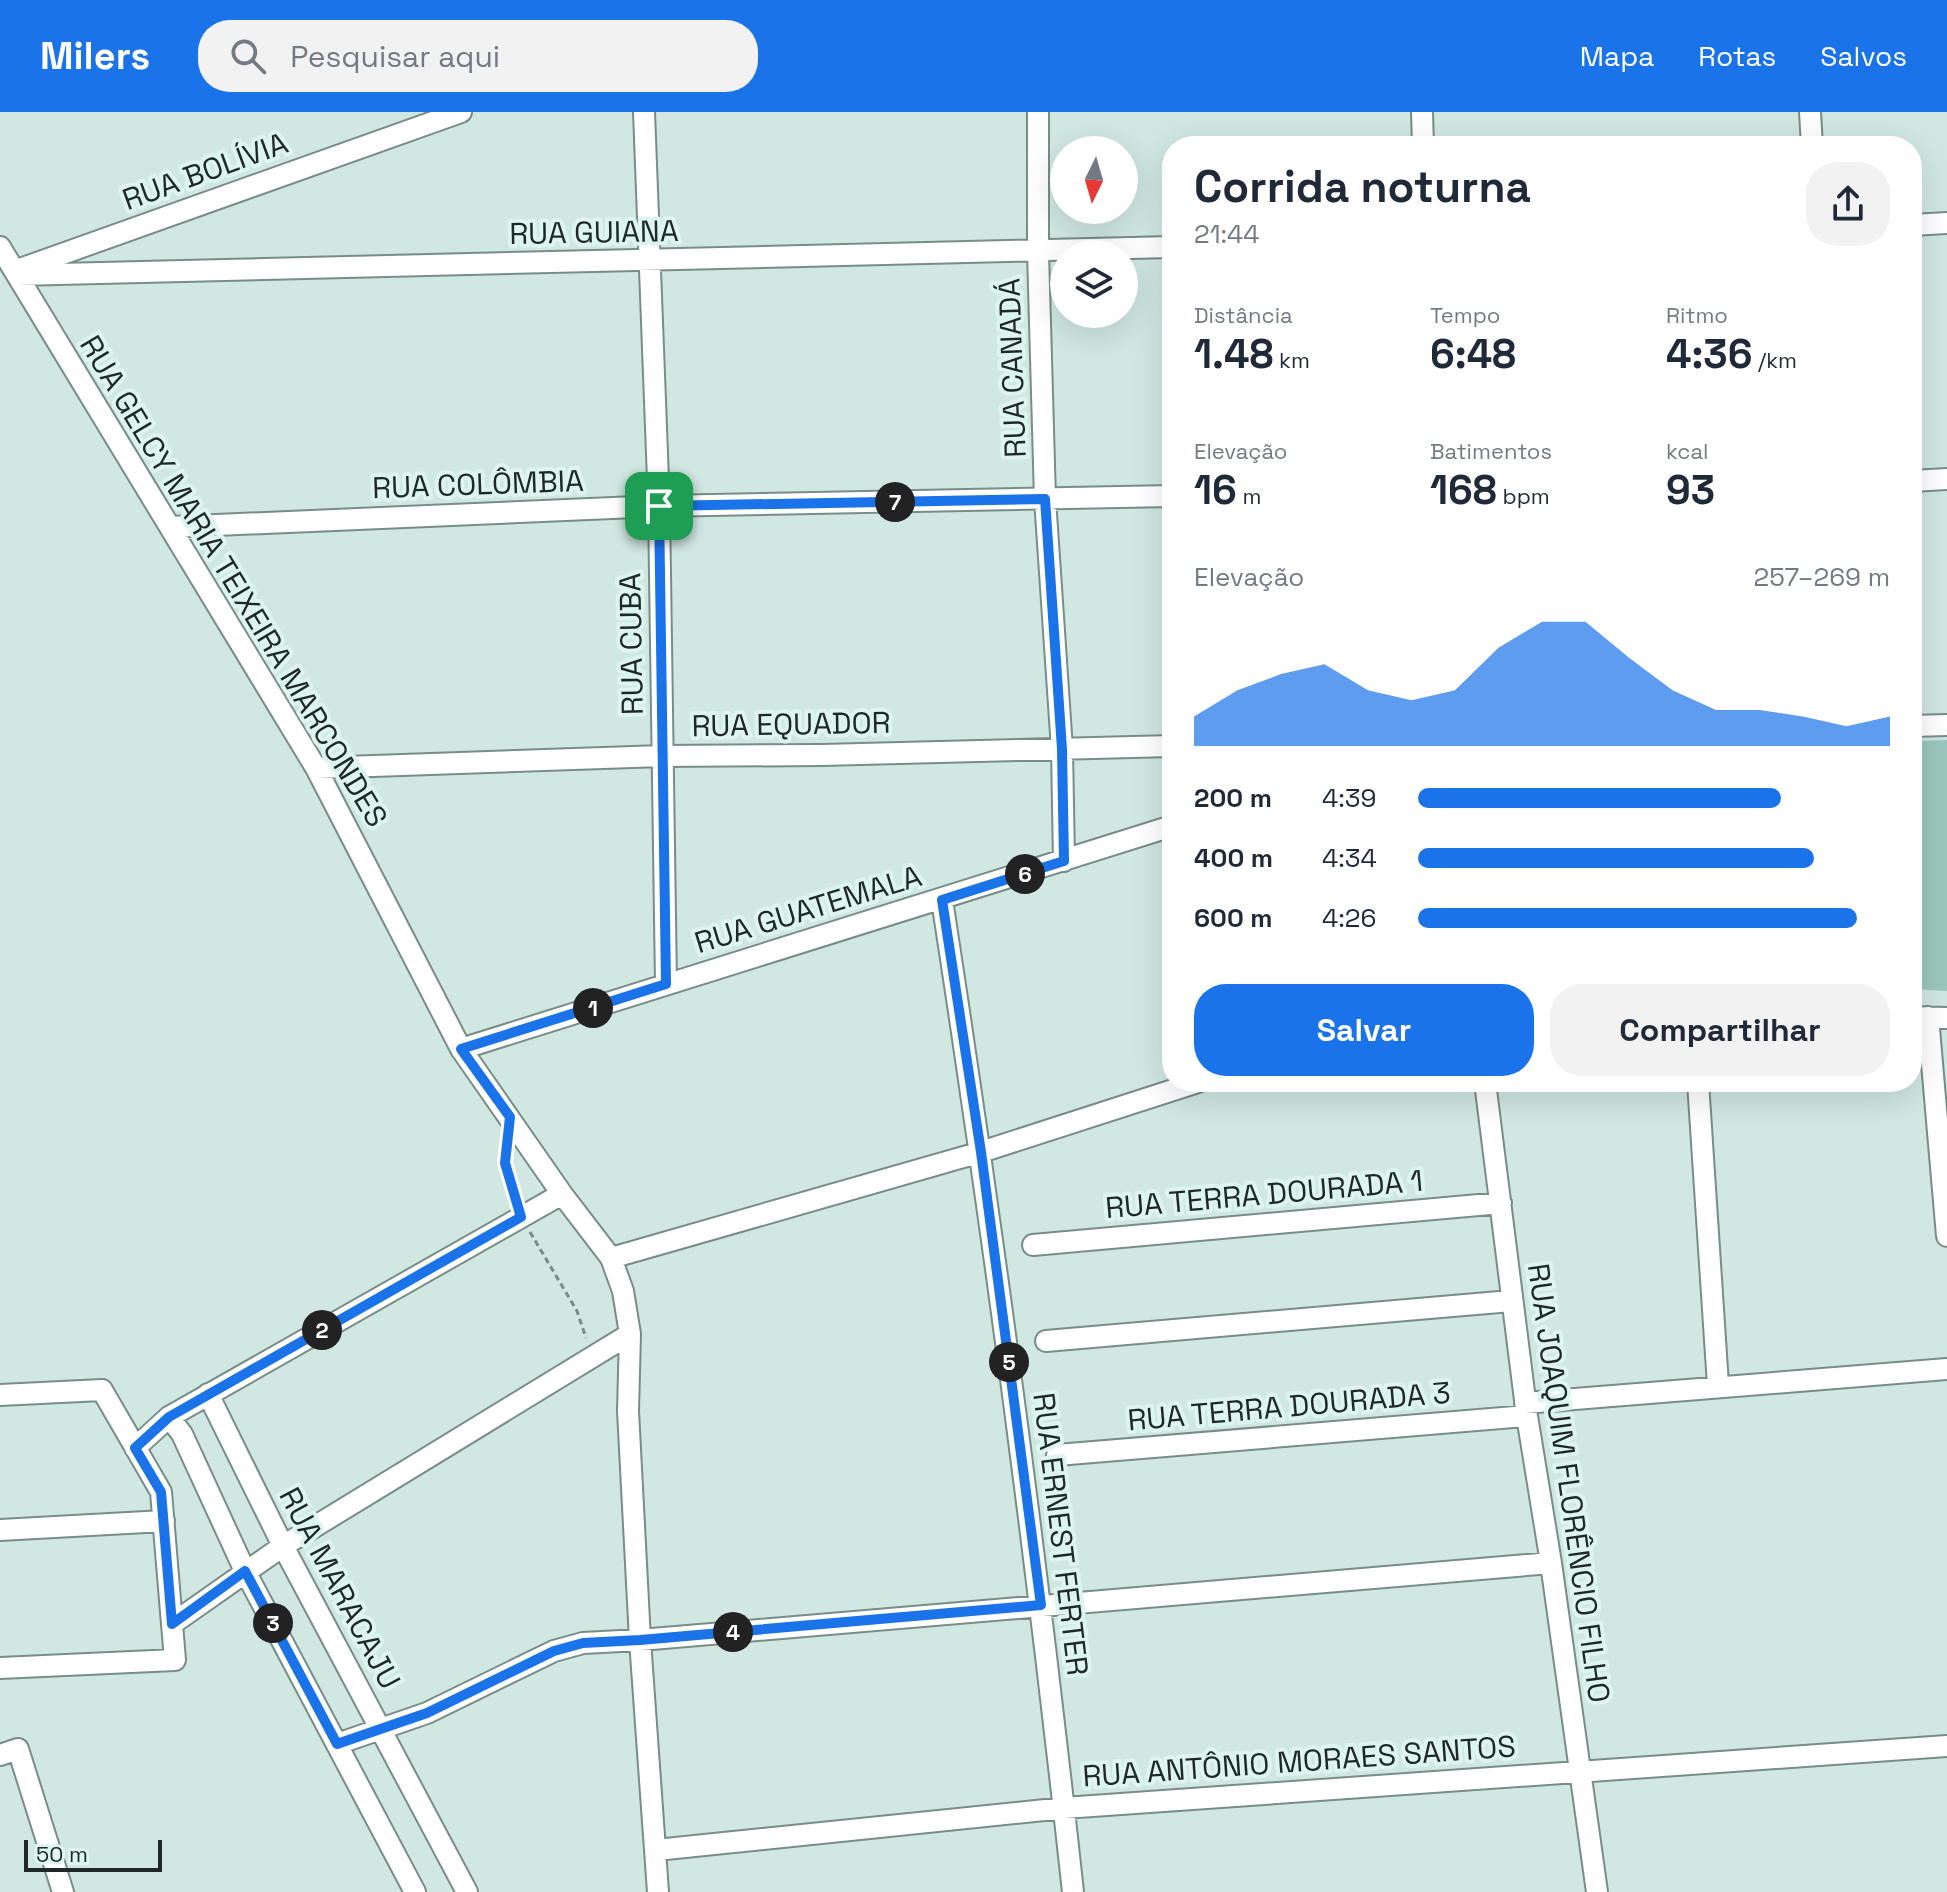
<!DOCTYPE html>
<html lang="pt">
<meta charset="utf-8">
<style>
body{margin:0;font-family:"Space Grotesk",sans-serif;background:#f2f2f3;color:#1f2937;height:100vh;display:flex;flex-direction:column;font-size:30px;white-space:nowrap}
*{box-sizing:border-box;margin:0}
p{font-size:26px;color:#747a83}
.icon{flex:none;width:44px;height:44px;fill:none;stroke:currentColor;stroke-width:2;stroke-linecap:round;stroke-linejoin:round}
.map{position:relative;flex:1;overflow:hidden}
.sheet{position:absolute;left:1162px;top:24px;width:760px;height:956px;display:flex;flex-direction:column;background:#fff;border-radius:32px;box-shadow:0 8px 32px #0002}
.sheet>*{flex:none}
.needle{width:52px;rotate:185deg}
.tools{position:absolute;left:1050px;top:24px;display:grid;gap:16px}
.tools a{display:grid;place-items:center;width:88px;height:88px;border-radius:50%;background:#fff;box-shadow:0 8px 32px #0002;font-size:40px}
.scale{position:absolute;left:24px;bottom:20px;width:138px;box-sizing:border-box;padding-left:8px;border:4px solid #1f2826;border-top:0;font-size:22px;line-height:28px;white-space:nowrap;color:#1f2826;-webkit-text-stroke:6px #ddf5ef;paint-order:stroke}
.pin{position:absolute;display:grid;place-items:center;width:68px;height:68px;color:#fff;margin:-34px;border-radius:16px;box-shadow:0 4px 12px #0006}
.km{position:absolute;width:40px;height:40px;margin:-20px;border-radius:50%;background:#222;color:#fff;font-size:22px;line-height:40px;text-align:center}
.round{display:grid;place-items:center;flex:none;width:84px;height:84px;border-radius:32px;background:#f2f2f3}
.summary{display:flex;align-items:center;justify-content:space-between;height:136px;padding:0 32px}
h1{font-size:44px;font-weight:700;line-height:60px}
.figures{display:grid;grid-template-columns:repeat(3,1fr);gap:12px;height:136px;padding:8px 32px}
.figures div{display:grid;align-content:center}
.figures b{font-size:40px;font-weight:700}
.figures small{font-size:22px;font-weight:400}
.figures p{font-size:22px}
.chart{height:224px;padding:16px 32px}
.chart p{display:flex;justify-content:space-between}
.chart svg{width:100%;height:144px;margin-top:8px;fill:#1a73e8;opacity:.7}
.primary-button{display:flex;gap:16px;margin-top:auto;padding:16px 32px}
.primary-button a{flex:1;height:92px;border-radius:32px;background:#1a73e8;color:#fff;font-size:32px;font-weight:700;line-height:92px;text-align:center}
.primary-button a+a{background:#f2f2f3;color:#1f2937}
ul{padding:0 32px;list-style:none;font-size:26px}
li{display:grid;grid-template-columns:128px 96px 1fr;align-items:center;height:60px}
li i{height:20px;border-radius:10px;background:#1a73e8}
header{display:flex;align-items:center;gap:48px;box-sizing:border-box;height:112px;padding:0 40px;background:#1a73e8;color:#fff}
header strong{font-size:38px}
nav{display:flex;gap:44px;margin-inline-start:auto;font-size:28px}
.search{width:560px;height:72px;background:#f2f2f3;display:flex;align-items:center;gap:20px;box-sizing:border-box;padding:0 28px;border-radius:32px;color:#747a83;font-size:30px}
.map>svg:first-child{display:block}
.green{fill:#9ac7bd}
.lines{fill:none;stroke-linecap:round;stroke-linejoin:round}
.minor-casing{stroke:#788d88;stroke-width:24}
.path{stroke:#7b8b88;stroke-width:3;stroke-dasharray:6 4;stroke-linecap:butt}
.minor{stroke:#fff;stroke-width:20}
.route-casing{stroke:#fff;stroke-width:16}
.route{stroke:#1a73e8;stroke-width:10}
.labels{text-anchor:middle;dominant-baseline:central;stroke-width:8;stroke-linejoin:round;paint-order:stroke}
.street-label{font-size:30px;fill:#1f2826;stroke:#ddf5ef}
</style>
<header>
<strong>Milers</strong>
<div class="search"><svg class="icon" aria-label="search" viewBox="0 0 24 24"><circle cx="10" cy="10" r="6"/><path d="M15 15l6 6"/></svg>Pesquisar aqui</div>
<nav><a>Mapa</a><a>Rotas</a><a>Salvos</a></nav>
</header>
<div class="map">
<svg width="1947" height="1780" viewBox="0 0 1947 1780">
<rect width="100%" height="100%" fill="#d0e7e2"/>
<path class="green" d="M1947,628V879L1912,877V629Z"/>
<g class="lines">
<defs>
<path id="minor" d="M644,0L659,394L666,872
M1038,0V140L1045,387L1062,637L1064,749
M1422,0L1423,34
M1810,0L1812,34
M1912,113L1947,111
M0,135L316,656L461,937L562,1082L611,1146L623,1179L630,1222L628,1299L640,1528L658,1780
M20,157L461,0
M17,163L1172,135
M1912,369L1947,367
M170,415L659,394L1172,384
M1912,614L1947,613
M316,656L662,644L822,643L1172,634
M942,788C993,1118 1037,1448 1073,1780
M1912,905L1947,906
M1928,905L1947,1124
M461,937L1172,714
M1485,970L1527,1304L1551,1451L1597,1780
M1698,970L1718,1273
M1033,1133L1501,1091
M611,1146L981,1040L1198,970
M1046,1229L1511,1189
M208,1282L283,1434L467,1780
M0,1283L102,1278L161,1380L175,1548L0,1556
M1525,1291L1947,1257
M169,1305L182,1322L245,1459L415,1780
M135,1336L169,1305L562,1082
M1057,1343L1527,1304
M0,1418L164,1409
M172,1512L283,1434L630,1222
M337,1632L427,1601L554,1539L583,1531L640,1528L1551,1451
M0,1643L18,1637L63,1780
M656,1738L1064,1696L1947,1634"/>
</defs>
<use href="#minor" class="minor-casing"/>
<path class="path" d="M507,1037L505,1051L516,1088
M530,1120L577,1199L586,1226"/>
<use href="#minor" class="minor"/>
</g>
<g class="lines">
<defs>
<path id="route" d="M1045,387L1062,637L1064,749L942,788L981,1040L1041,1493L640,1528L583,1531L554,1539L427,1601L337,1632L245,1459L172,1512L161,1380L135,1336L169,1305L521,1105L505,1051L510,1005L461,937L666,872L659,394Z"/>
</defs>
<use href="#route" class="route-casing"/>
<use href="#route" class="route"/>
</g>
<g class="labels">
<g class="street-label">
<text transform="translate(205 59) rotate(-20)">RUA BOLÍVIA</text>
<text transform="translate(594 120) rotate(-1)">RUA GUIANA</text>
<text transform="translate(1012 256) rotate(-92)">RUA CANADÁ</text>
<text transform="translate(478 372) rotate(-2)">RUA COLÔMBIA</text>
<text transform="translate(234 469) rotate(59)">RUA GELCY MARIA TEIXEIRA MARCONDES</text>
<text transform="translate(631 532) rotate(-91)">RUA CUBA</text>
<text transform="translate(791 612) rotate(-1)">RUA EQUADOR</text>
<text transform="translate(808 797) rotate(-17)">RUA GUATEMALA</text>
<text transform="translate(1264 1082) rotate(-5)">RUA TERRA DOURADA 1</text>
<text transform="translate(1289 1294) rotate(-5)">RUA TERRA DOURADA 3</text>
<text transform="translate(1569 1371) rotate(82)">RUA JOAQUIM FLORÊNCIO FILHO</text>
<text transform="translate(1061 1422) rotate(83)">RUA ERNEST FERTER</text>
<text transform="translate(340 1476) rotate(62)">RUA MARACAJU</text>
<text transform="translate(1299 1649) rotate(-4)">RUA ANTÔNIO MORAES SANTOS</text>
</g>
</g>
</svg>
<div class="tools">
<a><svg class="needle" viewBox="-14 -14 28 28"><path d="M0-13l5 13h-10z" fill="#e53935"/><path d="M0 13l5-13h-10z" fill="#747a83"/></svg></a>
<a><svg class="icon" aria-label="layers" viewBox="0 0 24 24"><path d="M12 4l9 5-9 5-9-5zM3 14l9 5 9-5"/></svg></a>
</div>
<div class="scale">50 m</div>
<div class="pin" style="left:659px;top:394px;background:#1e9e55"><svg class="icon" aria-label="arrive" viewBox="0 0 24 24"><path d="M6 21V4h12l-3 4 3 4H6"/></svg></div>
<b class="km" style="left:593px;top:896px">1</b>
<b class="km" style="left:322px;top:1218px">2</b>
<b class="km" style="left:273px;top:1511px">3</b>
<b class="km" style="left:733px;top:1520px">4</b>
<b class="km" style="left:1009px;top:1250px">5</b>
<b class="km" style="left:1025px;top:762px">6</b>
<b class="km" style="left:895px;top:390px">7</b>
<section class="sheet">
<div class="summary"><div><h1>Corrida noturna</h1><p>21:44</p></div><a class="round"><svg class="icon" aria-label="share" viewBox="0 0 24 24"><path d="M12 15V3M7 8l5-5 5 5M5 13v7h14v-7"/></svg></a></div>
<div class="figures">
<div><p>Distância</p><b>1.48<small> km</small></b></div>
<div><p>Tempo</p><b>6:48</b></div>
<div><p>Ritmo</p><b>4:36<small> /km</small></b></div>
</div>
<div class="figures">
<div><p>Elevação</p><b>16<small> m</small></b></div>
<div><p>Batimentos</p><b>168<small> bpm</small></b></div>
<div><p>kcal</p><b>93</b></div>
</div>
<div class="chart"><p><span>Elevação</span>257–269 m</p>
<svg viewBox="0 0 160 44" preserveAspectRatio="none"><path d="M0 44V35L10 27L20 22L30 19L40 27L50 30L60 27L70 14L80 6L90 6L100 17L110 27L120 33L130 33L140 35L150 38L160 35V44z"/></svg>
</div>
<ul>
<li><b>200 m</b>4:39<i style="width:77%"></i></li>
<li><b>400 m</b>4:34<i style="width:84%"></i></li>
<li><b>600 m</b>4:26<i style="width:93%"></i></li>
</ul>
<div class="primary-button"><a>Salvar</a><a>Compartilhar</a></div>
</section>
</div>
